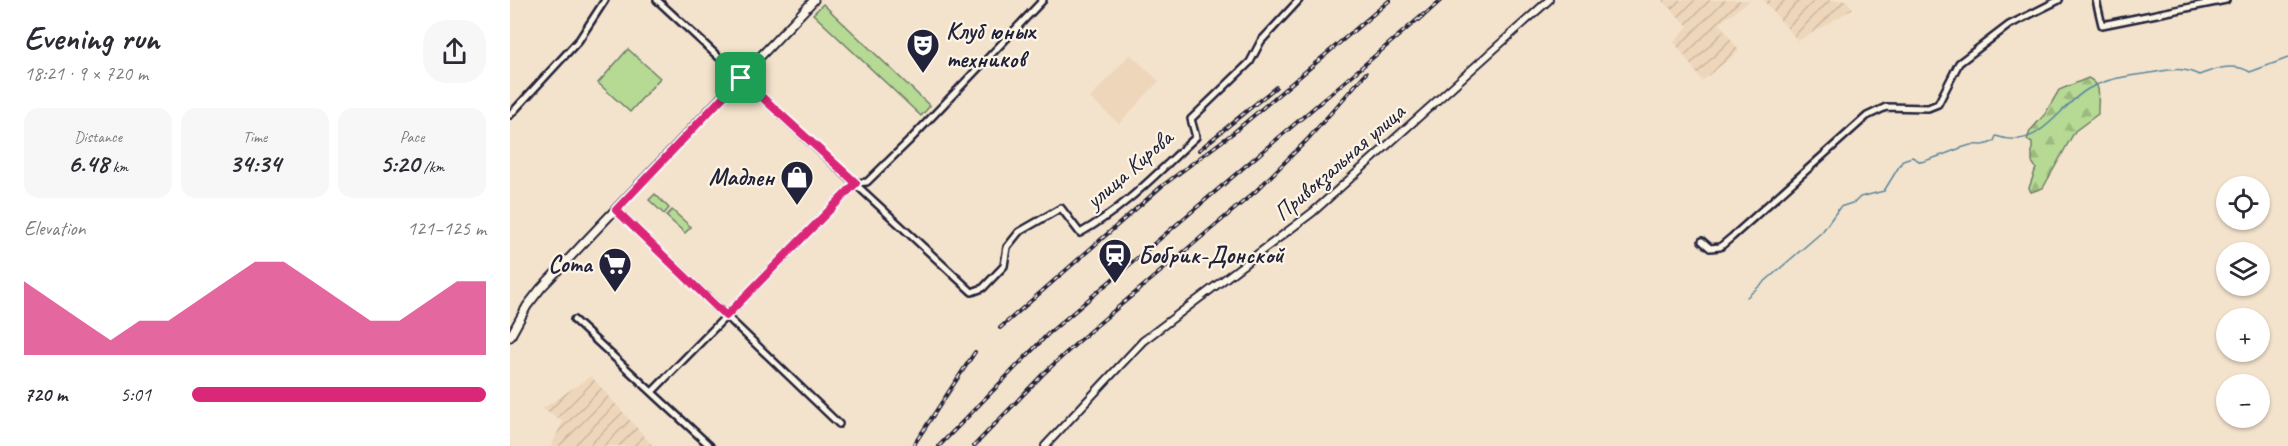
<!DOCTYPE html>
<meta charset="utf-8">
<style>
body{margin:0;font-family:Caveat,sans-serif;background:#f7f7f7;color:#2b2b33;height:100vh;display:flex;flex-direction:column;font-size:22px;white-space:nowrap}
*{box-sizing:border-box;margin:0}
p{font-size:20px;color:#7c7c81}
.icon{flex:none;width:33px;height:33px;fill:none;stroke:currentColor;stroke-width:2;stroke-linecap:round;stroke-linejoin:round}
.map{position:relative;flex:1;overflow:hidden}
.panel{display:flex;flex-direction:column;background:#fff;width:510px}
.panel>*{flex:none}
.buttons{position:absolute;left:1706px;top:176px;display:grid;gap:12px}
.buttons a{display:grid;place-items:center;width:54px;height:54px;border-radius:50%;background:#fff;box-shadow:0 2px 4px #0004;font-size:30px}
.pin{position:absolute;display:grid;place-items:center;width:51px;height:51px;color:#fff;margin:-26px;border-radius:12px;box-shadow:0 3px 9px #0006}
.round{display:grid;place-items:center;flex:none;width:63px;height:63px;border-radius:24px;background:#f7f7f7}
.overview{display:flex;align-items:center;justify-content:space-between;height:102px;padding:0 24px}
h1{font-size:33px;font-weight:700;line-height:45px}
.stats{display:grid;grid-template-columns:repeat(3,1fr);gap:9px;height:102px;padding:6px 24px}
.stats div{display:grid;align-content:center;border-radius:15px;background:#f7f7f7;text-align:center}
.stats b{font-size:26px;font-weight:700}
.stats small{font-size:16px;font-weight:400}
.stats p{font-size:16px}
.chart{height:168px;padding:12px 24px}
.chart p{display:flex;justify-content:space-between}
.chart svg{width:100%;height:108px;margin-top:6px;fill:#db2777;opacity:.7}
ul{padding:0 24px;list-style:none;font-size:20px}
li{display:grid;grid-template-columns:96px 72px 1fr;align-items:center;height:45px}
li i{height:15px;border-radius:8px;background:#db2777}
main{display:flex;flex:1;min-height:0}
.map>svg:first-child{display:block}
.built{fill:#eed6bb}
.industrial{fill:url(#industrial-furrows)}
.grass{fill:url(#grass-tufts);stroke:#6c7e68;stroke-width:1.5}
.forest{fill:url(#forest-firs);stroke:#6c7e68;stroke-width:1.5}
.park{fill:#b6d994;stroke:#6c7e68;stroke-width:1.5}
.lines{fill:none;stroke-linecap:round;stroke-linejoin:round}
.stream{stroke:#5a879e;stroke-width:1.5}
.minor-casing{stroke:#22223b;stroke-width:10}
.tertiary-casing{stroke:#22223b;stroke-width:10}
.secondary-casing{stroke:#22223b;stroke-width:11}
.minor{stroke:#fcf5e5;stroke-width:5}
.tertiary{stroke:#fcf5e5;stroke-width:6}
.secondary{stroke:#fcf5e5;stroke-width:7}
.rail-casing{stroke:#22223b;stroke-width:4}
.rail{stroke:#fcf5e5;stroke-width:1.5;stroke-dasharray:4.5;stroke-linecap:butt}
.route-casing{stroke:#fff;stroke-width:12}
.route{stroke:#db2777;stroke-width:8}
.labels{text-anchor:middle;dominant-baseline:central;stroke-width:4.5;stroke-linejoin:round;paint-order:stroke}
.poi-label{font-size:24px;font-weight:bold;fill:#22223b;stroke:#fcf5e5;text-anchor:start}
.street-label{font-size:24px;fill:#22223b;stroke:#fcf5e5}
</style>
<main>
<section class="panel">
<div class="overview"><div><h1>Evening run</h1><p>18:21 · 9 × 720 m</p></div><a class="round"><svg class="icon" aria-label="share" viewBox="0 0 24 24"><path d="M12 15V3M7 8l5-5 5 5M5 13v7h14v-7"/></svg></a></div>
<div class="stats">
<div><p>Distance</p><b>6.48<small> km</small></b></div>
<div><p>Time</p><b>34:34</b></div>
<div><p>Pace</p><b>5:20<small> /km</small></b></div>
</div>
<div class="chart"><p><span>Elevation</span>121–125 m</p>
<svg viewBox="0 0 160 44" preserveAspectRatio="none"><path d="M0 44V14L10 22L20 30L30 38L40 30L50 30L60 22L70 14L80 6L90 6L100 14L110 22L120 30L130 30L140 22L150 14L160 14V44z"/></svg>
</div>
<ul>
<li><b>720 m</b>5:01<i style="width:100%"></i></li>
</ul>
</section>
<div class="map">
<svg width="1778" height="446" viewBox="0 0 1778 446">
<defs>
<pattern id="industrial-furrows" width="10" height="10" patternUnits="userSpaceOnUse" patternTransform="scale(1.5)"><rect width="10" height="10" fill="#eed6bb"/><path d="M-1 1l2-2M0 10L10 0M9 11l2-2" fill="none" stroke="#ccb7a2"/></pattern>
<pattern id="grass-tufts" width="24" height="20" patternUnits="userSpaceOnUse" patternTransform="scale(1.5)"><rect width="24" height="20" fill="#b6d994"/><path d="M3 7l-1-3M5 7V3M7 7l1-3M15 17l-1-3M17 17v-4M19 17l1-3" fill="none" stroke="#9cba80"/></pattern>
<pattern id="forest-firs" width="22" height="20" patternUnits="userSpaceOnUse" patternTransform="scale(1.5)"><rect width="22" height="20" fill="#b6d994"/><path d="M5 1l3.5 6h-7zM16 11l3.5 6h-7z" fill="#9cba80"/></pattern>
</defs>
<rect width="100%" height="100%" fill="#f4e3cc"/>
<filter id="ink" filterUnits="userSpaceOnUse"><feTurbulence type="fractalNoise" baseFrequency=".0167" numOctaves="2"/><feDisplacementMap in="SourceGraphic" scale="12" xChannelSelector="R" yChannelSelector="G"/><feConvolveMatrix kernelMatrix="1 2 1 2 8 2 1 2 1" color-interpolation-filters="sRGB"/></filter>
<g filter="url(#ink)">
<path class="built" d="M620,54L649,81L609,124L580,98Z"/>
<path class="industrial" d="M1151,0H1240L1210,23L1229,51L1192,81L1164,42L1178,26Z
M1253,0H1336L1343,9L1288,41Z
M81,376L143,446H41L53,421L32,409Z"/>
<path class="grass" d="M145,194L159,208L154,214L139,200Z
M162,210L181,227L175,233L156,216Z"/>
<path class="forest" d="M1578,78C1594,85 1587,100 1588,114L1565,131L1533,188L1521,192L1519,188L1526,168L1522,162V143L1517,140L1520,131L1535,114L1549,90Z"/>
<path class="park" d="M313,4L420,106L411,116L303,14Z
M118,49L150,78L120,112L88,83Z"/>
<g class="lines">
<path class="stream" d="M1237,297L1312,232L1330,207L1345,202L1350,197L1374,191L1393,160L1402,157L1411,162C1427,158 1441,151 1457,146C1468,142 1470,149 1484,141L1486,136C1530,152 1547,107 1578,89C1598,78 1618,76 1640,73C1659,70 1671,66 1689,75C1706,69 1724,62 1740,72L1778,58"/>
<defs>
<path id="minor" d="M147,0L462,292L473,288L494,266L497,247L509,232L551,208L570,233C615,208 649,171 686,137L681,119L740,62L751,41L789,0
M1586,0L1592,25L1716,0
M0,115L69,40L95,0
M106,210L329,424
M1192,241L1200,248L1210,247L1222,237L1357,116L1376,107L1418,108L1428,104L1449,63L1499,25L1549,0
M64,320L200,446
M143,391L346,183L357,182L398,142L533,0"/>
<path id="tertiary" d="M535,446L633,341L803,212L1039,0"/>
<path id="secondary" d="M0,337L17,306L31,288L304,0"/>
</defs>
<use href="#minor" class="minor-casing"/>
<use href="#tertiary" class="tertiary-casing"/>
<use href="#secondary" class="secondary-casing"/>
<use href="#minor" class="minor"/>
<use href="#tertiary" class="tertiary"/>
<use href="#secondary" class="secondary"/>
<defs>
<path id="rail" d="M909,20L931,0
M689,150L766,87
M490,328L652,186L723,133L880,0
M403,446L465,352
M429,446L538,334L914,14
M464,446L533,374L580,331L746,191L797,140L856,73"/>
</defs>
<use href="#rail" class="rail-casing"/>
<use href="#rail" class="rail"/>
</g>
</g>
<g class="lines" filter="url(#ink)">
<defs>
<path id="route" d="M231,78L346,183L216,316L106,210Z"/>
</defs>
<use href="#route" class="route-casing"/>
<use href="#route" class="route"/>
</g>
<defs>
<symbol id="theatre-pin" viewBox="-11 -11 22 30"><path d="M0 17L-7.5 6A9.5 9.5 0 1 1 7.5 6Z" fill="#22223b" stroke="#fcf5e5"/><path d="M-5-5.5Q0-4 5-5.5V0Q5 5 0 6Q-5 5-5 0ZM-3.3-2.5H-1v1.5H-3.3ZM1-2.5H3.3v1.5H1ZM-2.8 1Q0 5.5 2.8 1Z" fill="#fff"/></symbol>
<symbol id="shop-pin" viewBox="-11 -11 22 30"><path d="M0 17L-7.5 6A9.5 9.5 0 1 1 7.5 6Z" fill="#22223b" stroke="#fcf5e5"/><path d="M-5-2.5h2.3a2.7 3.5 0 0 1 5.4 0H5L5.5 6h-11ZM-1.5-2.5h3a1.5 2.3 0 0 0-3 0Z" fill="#fff"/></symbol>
<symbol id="station-pin" viewBox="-11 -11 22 30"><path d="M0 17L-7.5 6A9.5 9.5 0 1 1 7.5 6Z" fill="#22223b" stroke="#fcf5e5"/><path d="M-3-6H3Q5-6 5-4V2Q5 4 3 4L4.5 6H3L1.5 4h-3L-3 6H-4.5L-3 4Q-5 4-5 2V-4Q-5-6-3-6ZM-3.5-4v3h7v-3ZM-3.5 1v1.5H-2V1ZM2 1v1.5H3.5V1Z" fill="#fff"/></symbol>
<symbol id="supermarket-pin" viewBox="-11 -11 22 30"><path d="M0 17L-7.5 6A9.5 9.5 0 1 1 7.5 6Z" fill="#22223b" stroke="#fcf5e5"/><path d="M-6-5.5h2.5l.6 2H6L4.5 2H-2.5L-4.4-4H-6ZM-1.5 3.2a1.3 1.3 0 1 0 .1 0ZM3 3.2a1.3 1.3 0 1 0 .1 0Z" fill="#fff"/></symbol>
</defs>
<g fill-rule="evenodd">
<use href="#theatre-pin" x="394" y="26" width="38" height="52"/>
<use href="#shop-pin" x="268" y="158" width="38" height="52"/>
<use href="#station-pin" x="586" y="236" width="38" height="52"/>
<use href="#supermarket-pin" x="86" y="245" width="38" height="52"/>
</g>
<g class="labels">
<g class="poi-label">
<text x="436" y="31">Клуб юных<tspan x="436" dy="28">техников</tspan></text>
<text x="264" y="177" text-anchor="end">Мадлен</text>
<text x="628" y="255">Бобрик-Донской</text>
<text x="82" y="264" text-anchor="end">Сота</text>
</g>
<g class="street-label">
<text transform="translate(829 162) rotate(-41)">Привокзальная улица</text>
<text transform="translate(619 169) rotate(-41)">улица Кирова</text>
</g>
</g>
</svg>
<div class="buttons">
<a><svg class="icon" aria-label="locate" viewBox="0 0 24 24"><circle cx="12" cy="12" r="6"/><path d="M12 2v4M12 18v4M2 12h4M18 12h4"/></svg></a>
<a><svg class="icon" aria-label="layers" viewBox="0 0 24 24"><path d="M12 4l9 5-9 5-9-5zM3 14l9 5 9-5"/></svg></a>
<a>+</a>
<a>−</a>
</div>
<div class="pin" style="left:231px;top:78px;background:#1e9e55"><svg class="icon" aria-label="arrive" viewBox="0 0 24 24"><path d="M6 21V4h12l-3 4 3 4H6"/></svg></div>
</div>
</main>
